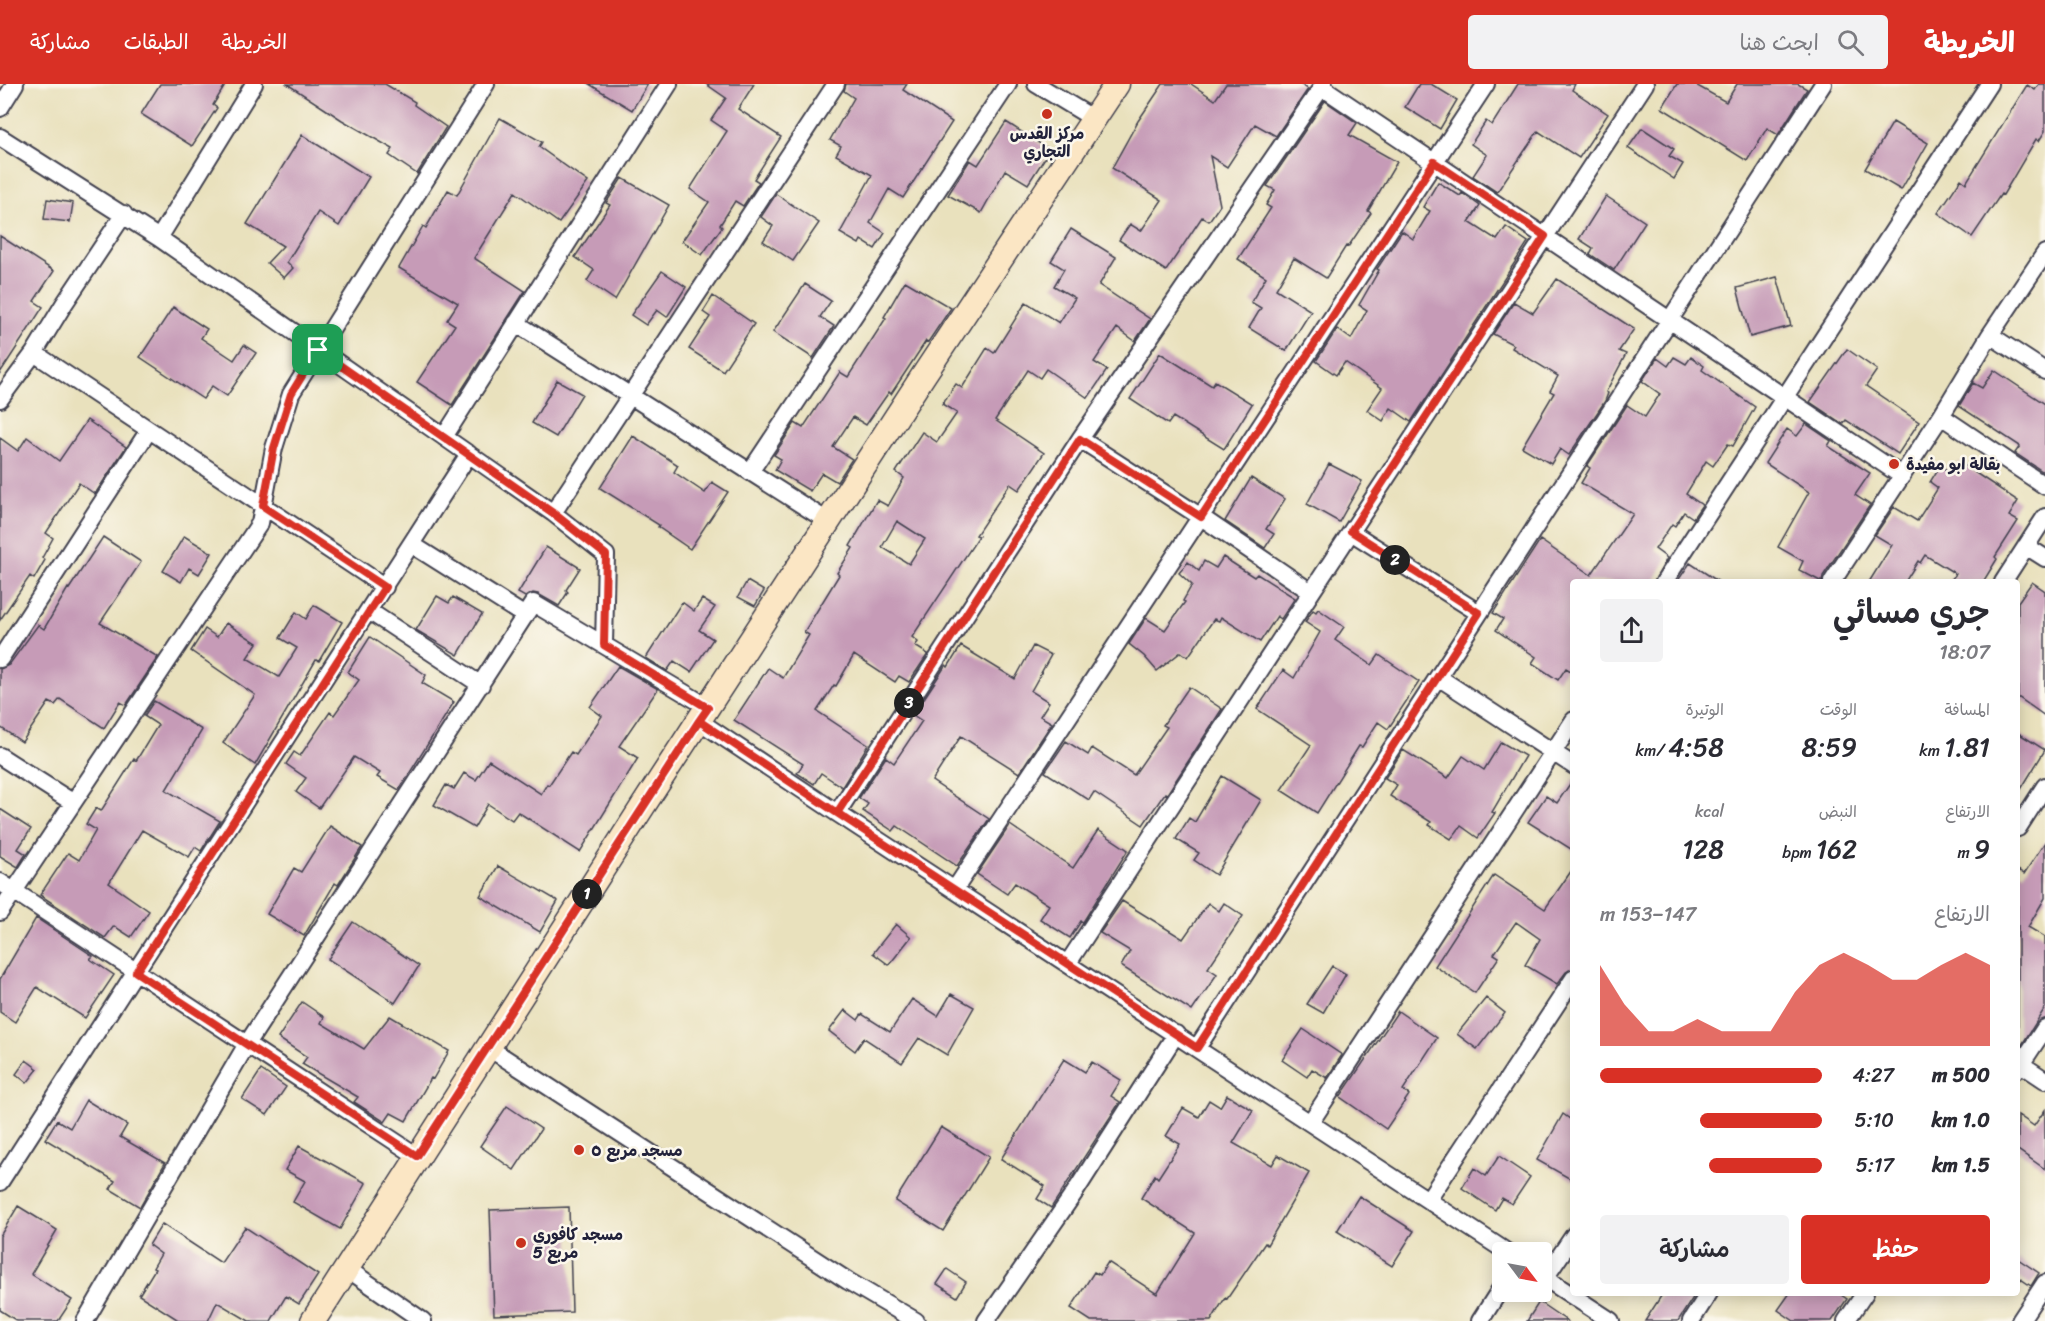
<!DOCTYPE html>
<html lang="ar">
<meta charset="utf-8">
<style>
body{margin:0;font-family:Sriracha,"Playpen Sans Arabic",sans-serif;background:#f2f2f3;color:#2b2b33;direction:rtl;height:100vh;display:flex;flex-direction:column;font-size:22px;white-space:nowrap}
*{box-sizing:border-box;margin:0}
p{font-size:20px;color:#7c7c81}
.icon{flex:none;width:33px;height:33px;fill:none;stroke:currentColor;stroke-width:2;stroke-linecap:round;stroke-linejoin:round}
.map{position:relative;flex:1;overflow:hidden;direction:ltr}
.sheet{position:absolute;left:1570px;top:495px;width:450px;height:717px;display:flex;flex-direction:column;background:#fff;border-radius:6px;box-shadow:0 3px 15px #0003;direction:rtl}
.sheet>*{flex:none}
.needle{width:39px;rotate:122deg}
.tools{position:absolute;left:1492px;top:1158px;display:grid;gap:12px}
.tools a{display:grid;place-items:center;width:60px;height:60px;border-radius:6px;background:#fff;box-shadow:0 3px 15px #0003;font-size:30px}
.pin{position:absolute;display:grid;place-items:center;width:51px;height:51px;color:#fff;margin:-26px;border-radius:12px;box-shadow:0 3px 9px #0006}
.km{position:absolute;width:30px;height:30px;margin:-15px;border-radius:50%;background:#222;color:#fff;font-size:16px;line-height:30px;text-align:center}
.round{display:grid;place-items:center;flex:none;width:63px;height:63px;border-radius:6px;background:#f2f2f3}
.overview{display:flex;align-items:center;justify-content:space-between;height:102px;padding:0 30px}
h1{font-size:33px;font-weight:600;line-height:45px}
.figures{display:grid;grid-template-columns:repeat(3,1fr);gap:9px;height:102px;padding:6px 30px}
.figures div{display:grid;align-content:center}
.figures b{font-size:26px;font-weight:600}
.figures small{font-size:16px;font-weight:400}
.figures p{font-size:16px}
.chart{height:168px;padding:12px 30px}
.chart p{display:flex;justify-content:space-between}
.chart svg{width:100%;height:108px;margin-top:6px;fill:#d93025;opacity:.7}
.primary-button{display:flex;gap:12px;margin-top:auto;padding:12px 30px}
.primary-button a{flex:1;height:69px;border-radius:6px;background:#d93025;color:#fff;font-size:24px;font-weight:600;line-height:69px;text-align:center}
.primary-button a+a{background:#f2f2f3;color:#2b2b33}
ul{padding:0 30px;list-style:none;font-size:20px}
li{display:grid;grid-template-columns:96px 72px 1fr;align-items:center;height:45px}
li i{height:15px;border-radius:8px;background:#d93025}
header{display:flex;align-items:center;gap:36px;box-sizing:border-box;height:84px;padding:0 30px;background:#d93025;color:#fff}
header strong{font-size:28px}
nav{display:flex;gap:33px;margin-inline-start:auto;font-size:21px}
.search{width:420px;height:54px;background:#f2f2f3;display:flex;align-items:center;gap:15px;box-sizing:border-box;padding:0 21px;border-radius:6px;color:#7c7c81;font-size:22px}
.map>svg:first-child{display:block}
.building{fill:#c69bb7;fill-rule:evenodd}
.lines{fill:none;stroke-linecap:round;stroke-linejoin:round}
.street-casing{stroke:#403f4e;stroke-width:20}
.secondary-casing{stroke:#403f4e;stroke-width:27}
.street{stroke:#fff;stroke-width:16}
.secondary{stroke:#fbe6c4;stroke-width:24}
.route-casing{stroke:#fff;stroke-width:12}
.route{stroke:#d93025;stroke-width:8}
.poi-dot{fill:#c8321e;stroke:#fbf7ec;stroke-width:2}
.labels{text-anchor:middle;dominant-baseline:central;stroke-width:5;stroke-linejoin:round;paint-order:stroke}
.poi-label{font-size:16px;font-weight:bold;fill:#22223b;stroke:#fbf7ec;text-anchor:start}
</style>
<header>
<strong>الخريطة</strong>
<div class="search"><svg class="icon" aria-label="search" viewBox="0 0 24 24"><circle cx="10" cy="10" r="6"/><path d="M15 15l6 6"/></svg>ابحث هنا</div>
<nav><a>الخريطة</a><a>الطبقات</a><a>مشاركة</a></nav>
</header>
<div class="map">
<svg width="2045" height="1237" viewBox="0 0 2045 1237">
<rect width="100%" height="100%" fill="#fbf7ec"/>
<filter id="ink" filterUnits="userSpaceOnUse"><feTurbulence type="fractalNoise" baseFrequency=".0167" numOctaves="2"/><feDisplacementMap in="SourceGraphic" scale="12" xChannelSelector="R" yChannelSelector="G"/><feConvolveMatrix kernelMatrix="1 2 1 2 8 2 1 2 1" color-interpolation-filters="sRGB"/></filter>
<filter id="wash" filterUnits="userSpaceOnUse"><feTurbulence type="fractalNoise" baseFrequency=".008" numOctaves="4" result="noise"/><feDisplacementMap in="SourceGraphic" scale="24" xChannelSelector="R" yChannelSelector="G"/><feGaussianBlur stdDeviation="1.35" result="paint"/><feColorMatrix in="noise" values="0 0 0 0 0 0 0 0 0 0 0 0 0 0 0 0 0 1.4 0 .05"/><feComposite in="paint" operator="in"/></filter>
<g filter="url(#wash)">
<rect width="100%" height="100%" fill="#e9e1bd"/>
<g id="blocks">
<path class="building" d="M160,0H226L213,21L217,24L192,62L141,30Z
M287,0H385L415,18L414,21L446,43L417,90L389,71L393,65L342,36Z
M589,0H648L632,26Z
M706,0H754L738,25L781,53L754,95L759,98L743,122L735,117L720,141L722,143L702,171L682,157L709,118L690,105L727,47L711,36L726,14Z
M846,0H907L903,6L952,38L903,114L889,105L870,139L885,149L875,165L861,156L859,160L840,149L872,91L836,71L841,62L830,56L854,14L844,7Z
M1163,0H1191L1215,16L1226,0H1300L1308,5L1276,52L1255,40L1227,83L1210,72L1220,121L1209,137L1202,133L1166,187L1119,156L1130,140L1141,147L1162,116L1112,84L1138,37Z
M1419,0H1431L1457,16L1440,45L1405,23Z
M1518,0H1575L1572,6L1608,30L1579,74L1538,47L1497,108L1473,92L1487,71L1471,60L1486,37L1492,41Z
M1677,0H1694L1726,18L1737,0H1798L1807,5L1778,51L1767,44L1747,77L1662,24Z
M2039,0H2045V47L2039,57L2036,55L2003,111L2001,110L1972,153L1938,129L1961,95L1966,99L2027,1L2035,6Z
M1325,17L1357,39L1349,51L1397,78L1368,127L1371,129L1348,163L1346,162L1326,194L1294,174L1276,205L1311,227L1286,267L1249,244L1261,224L1251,218L1266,193L1238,175L1271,124L1266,121L1275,106L1267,102Z
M500,34L542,58L539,63L588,98L559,139L515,108L474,174L525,207L452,321L417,298L455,241L447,236L458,219L399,184L423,142L426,144L448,106L457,111Z
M1006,38L1050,66L1028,100L1005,86L981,129L948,111L970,76L978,81Z
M1893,38L1928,59L1901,106L1865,85Z
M1642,44L1674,65L1669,72L1683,80L1674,95L1628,64Z
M302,51L369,93L339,142L318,128L287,178L293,184L284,194L267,179L283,162L247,140Z
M622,94L669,121L615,216L587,197L594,186L575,173L610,121L606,119Z
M1438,98L1460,112L1462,109L1480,122L1469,138L1497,156L1506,143L1528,158L1411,338L1391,324L1383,337L1367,326L1382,304L1345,278L1336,291L1316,277L1337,245L1351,255L1367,226L1359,221L1379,186L1377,185L1402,147L1413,155L1430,127L1423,123Z
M776,110L819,139L793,177L763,157L773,142L761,133Z
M1606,112L1645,138L1614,186L1590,170L1593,164L1579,155Z
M47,115L73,119L70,138L44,135Z
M1071,145L1116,173L1099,201L1150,235L1135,257L1117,244L1094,278L1107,286L1088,314L1046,285L1040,294L1028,286L995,336L1044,369L1019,406L1010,400L976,451L979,452L912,553L918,558L915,562L928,570L909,598L899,592L895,598L854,571L836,602L834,601L817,627L868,661L842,703L821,689L814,700L797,689L803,680L734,636L768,584L783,594L809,551L804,548L839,491L837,489L853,464L850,462L877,416L888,422L904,394L896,388L922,348L937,358L957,329L942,320L956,300L962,304L987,264L994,269L1026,218L1059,239L1075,214L1054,202L1064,185L1051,177ZM897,437L925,455L909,480L882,463Z
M0,152L54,187L34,217L43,223L0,289Z
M662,187L686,203L667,233L657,226L646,241L631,231Z
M1777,193L1791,242L1750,253L1737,204Z
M1557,195L1634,245L1619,267L1626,270L1606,308L1608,309L1605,317L1569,371L1560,365L1551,380L1522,363L1554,309L1550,307L1558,292L1512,264L1514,261L1493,250L1514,218L1533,229Z
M905,197L951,224L928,258L926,257L891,310L889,308L866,341L853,333L833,363L852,375L837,398L822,389L810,407L775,386L781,375L774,371L795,339L803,344L840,288L848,293L886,234L884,233Z
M805,200L831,217L820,233L834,242L813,274L773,248Z
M713,212L754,240L723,287L689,265L710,233L703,228Z
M173,223L207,245L201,254L234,276L244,261L256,269L227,312L212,302L203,315L140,273Z
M1847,265L1877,286L1866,302L1919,338L1898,370L1846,336L1843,340L1810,318Z
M1160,269L1212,302L1215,297L1252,320L1224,365L1173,333L1168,340L1130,315Z
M1674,273L1686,280L1691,273L1704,282L1702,286L1755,323L1733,362L1728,360L1713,382L1706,377L1686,410L1702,421L1693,434L1684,428L1675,442L1672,440L1655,465L1667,474L1654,498H1574V589L1566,584L1558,596L1532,579L1536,573L1496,546L1503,535L1493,529L1540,456L1591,491L1633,430L1581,399L1590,384L1587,382L1627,321L1645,333L1660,310L1642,297L1657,274L1668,282Z
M1994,286L2045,320V389L2015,369L2020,362L1959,322L1973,299L1982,304Z
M557,296L582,310L556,353L532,339Z
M87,336L126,363L95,410L79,399L46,449L53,454L42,474L45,476L34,495L30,492L0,536V354L18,367L27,353L59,377Z
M1806,340L1831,357L1828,362L1870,389L1855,411L1870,421L1823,492L1822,498L1799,486L1803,477L1778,463L1809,408L1765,379L1787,345L1797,352Z
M633,352L678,381L674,388L705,409L712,398L728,408L690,465L658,443L659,441L600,404Z
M1959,378L2018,417L2009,432L2018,437L1995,473L1997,475L1983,498H1949L1956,490L1925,471L1920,479L1918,477L1905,498H1869L1892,461L1875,451L1894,423L1917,437L1938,404L1930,398L1940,382L1952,389Z
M1329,380L1362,397L1339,438L1307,420Z
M1251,394L1285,415L1266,445L1274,450L1265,464L1225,437Z
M184,452L212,469L199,490L189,484L181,498L163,487Z
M103,453L141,478L100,539L158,573L126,621L120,618L104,644L60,615L55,621L49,618L22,658L0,643V585L9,581L38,541L44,545L68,504L69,505Z
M546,463L580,484L566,506L568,508L559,522L538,510L533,509L525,513L518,509Z
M1223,473L1254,493L1257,490L1295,514L1281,535L1277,532L1260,558L1221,533L1219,537L1214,535L1188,573L1181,568L1157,587L1144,572L1129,560L1146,534L1165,546L1185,518L1183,517L1192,501L1179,489L1188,478L1199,487L1204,477L1216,484Z
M1690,479L1719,498H1677Z
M747,497L764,507L755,522L738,513Z
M2032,498L2045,507V632L2018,613V518Z
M437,512L449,519L453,513L482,530L458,571L416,546Z
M702,515L715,523L699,546L713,555L691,588L674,577L667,587L646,574L682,518L694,527Z
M314,521L342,538L319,577L316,576L255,681L223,659L255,611L191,567L205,545L217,553L226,539L257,559L247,574L279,593L297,564L280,554L296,528L306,535Z
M1318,525L1344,543L1335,556L1372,581L1379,571L1419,598L1388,645L1378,638L1362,663L1359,662L1317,729L1281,706L1311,661L1257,625L1283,586L1294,594L1320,548L1305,538L1313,526L1316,528Z
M370,553L426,591L422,599L454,618L399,706L377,693L380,689L354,673L319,724L296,708L306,694L286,680L294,668L300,672L330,628L334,631L359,596L348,588Z
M961,562L1015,595L1033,562L1051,571L1031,607L1049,618L1040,632L1052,639L1019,689L961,652L932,697L989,735L957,782L897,742L893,747L863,727L868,720L859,714L886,673L894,679L922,637L913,631L946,581L948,583Z
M618,582L658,605L619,662L638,674L580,768L518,728L512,736L488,720L474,744L434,721L446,701L454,705L464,689L476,696L489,676L541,710L547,700L549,701L571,668L576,671L602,632L590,623Z
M1189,603L1222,625L1167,710L1165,709L1143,741L1094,708L1089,716L1045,688L1066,657L1088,671L1092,664L1134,691L1167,643L1163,641Z
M154,617L202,646L166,706L220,737L201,767L195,763L189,773L142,746L109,799L149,827L131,853L114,842L105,854L40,811L68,769L79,776L96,746L86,740L96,724L101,727L134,675L136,677L158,641L144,632Z
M2018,649L2045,666L2018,710Z
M1501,658L1525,672L1492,728L1495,729L1478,754L1461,742L1451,755L1429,741L1431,738L1390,712L1397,701L1385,694L1403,666L1448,694L1463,672L1484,686Z
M1222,692L1261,716L1216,791L1194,776L1199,769L1176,755L1189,734L1195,738Z
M1574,694V767L1528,738L1546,712L1557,719Z
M0,725L31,745L18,765L26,770L18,783L0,772Z
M1010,741L1073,784L1098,746L1128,766L1083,838L1081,837L1070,854L1040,835L1049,821L1015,799L1007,810L977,790Z
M330,742L362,763L338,801L335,799L304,852L267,830L294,784L301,788Z
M2045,758V814L2028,843L2045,853V924L2018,967V786L2024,790Z
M498,782L558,817L540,848L480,812Z
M1574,783V884L1566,888L1557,900L1525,881L1540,855L1516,838L1494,870L1499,873L1475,909L1435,882L1494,791L1545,825Z
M1122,817L1183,855L1208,819L1219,827L1224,819L1243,832L1208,884L1217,890L1192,927L1121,882L1130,867L1100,849Z
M36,834L93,872L90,875L114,891L85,934L37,903L15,938L0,928V895Z
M353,838L419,882L395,919L328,875Z
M896,840L911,853L889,881L873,869Z
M1332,882L1346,890L1323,929L1307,920Z
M951,910L974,923L947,971L919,954L902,979L864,954L855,967L829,947L845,926L858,936L862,930L890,948L912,915L938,932Z
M1486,914L1505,929L1477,965L1457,950Z
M302,918L324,933L321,939L364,965L390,932L449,967L433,995L431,994L406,1037L391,1029L385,1038L354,1018L358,1013L302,980L307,973L278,954Z
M1398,927L1437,954L1403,1006L1409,1011L1386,1045L1340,1013Z
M1303,945L1342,971L1327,994L1312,985L1307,993L1282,976Z
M1064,975L1085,988L1092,978L1121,996L1111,1012L1120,1018L1051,1124L1037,1115L1045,1102L1001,1075Z
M26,976L38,985L27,999L16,990Z
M261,986L286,1003L267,1031L242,1015Z
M1227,1011L1253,1026L1233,1059L1272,1081L1278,1071L1309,1089L1267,1161L1265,1159L1227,1215L1225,1214L1211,1237H1091L1071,1224L1094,1188L1100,1191L1108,1178L1157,1210L1195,1149L1141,1114L1155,1091L1158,1094L1180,1060L1166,1052L1183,1024L1199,1033L1209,1016L1220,1023Z
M86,1016L127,1041L120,1053L165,1079L140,1123L110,1105L115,1097L45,1055L57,1036L70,1044Z
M507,1022L541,1045L514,1086L480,1062Z
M2045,1026V1085L2018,1066V1031L2034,1042Z
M1563,1030L1574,1038V1097L1537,1076Z
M941,1043L989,1073L943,1147L895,1117Z
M299,1062L366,1099L340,1145L293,1118L305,1097L285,1086Z
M1499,1072L1530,1093L1512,1120L1502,1114L1495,1126L1462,1104L1474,1084L1486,1092Z
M1359,1112L1414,1147L1392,1182L1337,1147Z
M18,1122L57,1146L31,1190L72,1216L58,1237H17L0,1226V1152Z
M569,1123L572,1228L494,1231L490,1126Z
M162,1140L221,1179L245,1143L318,1191L299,1220L286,1212L271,1237H249L217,1218L208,1237H180L139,1211L155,1185L153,1184L161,1170L149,1161Z
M2018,1175L2039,1189L2031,1202L2018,1193Z
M947,1185L966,1198L957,1213L937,1200Z
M1663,1209H1696L1678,1237H1645Z
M1790,1209H1838L1847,1215L1832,1237H1794L1778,1226Z
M1539,1218L1567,1237H1527Z"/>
</g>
</g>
<g filter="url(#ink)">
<use href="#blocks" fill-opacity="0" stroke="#403f4e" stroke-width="1.5"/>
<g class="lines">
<defs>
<path id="street" d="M1036,0L1094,35
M1322,3L1902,392
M0,24L15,0
M0,53L159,154L553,429L606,471L604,561
M159,154L254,0
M516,239L829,438
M1990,251L2045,287
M34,269L385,503
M0,315L34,269L64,220L124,130
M1941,332L2045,402
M444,353L669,0
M1080,355L1201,433L1311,508
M750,388L1008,0
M553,429L836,0
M1351,448L1479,529
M411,460L525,532
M2026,462L2045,474
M1664,498L1989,0
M1832,498L1941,332L1990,251L2045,169
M2003,498L2045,433
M369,527L481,601
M0,575L149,346
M1438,593L1574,682
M699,637L837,729L1507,1168
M0,672L72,718
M837,729L1080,355L1324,0
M2018,744L2045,702
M0,798L417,1072
M955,805L1486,0
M0,828L260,439L274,364L291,310L486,0
M1068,879L1645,0
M489,964L848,1197L916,1237
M1197,964L1823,0
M2018,978L2045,996
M2018,985L2045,944
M1310,1039L1574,636
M0,1098L469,370
M1428,1116L1574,894
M346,1184L423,1237
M1542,1192L1611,1237
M1545,1194L1574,1151
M85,1237L247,960L533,519L708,623
M986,1237L1075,1108L1176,950
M1480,1237L1503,1201
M1691,1237L1709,1209
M1846,1237L1865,1209
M2020,1237L2045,1199"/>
<path id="secondary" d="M313,1237L643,722L923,292L1117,0"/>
</defs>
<use href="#street" class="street-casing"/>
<use href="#secondary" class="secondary-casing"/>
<use href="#street" class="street"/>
<use href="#secondary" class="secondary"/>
</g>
</g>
<g class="lines" filter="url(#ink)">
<defs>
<path id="route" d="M318,266L291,310L274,364L263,422L385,503L136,888L417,1072L699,637L837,729L1197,964L1479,529L1351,447L1545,152L1434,78L1201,433L1080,355L837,729L699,637L708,624L604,561L606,471L553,429L318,266"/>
</defs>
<use href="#route" class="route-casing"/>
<use href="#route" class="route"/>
</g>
<g class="poi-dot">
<circle cx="1047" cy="30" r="6"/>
<circle cx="1894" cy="380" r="6"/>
<circle cx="579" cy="1066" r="6"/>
<circle cx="521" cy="1159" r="6"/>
</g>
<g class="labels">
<g class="poi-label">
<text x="1047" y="49" text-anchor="middle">مركز القدس<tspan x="1047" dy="18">التجاري</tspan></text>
<text x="1906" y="380">بقالة ابو مفيدة</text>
<text x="591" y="1066">مسجد مربع ٥</text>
<text x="533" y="1150">مسجد كافوري<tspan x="533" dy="18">مربع 5</tspan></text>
</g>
</g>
</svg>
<div class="tools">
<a><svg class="needle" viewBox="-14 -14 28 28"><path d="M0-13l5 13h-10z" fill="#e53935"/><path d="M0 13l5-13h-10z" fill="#7c7c81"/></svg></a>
</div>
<div class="pin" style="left:318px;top:266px;background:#1e9e55"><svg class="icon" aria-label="arrive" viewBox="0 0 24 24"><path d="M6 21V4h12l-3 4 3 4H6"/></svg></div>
<b class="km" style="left:587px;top:810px">1</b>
<b class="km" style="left:1395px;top:476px">2</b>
<b class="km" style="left:909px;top:619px">3</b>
<section class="sheet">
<div class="overview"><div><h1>جري مسائي</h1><p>18:07</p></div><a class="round"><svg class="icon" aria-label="share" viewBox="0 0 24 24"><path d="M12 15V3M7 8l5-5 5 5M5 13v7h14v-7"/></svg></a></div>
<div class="figures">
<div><p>المسافة</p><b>1.81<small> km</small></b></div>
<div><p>الوقت</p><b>8:59</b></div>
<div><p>الوتيرة</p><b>4:58<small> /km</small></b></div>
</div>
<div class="figures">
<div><p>الارتفاع</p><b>9<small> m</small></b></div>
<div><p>النبض</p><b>162<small> bpm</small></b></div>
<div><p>kcal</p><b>128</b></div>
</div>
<div class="chart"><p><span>الارتفاع</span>147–153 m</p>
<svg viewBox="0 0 160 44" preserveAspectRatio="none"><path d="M0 44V11L10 27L20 38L30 38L40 33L50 38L60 38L70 38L80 22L90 11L100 6L110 11L120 17L130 17L140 11L150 6L160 11V44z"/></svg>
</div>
<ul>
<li><b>500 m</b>4:27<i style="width:100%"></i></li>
<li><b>1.0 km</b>5:10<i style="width:55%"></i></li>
<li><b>1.5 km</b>5:17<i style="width:51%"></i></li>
</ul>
<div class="primary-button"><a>حفظ</a><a>مشاركة</a></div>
</section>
</div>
